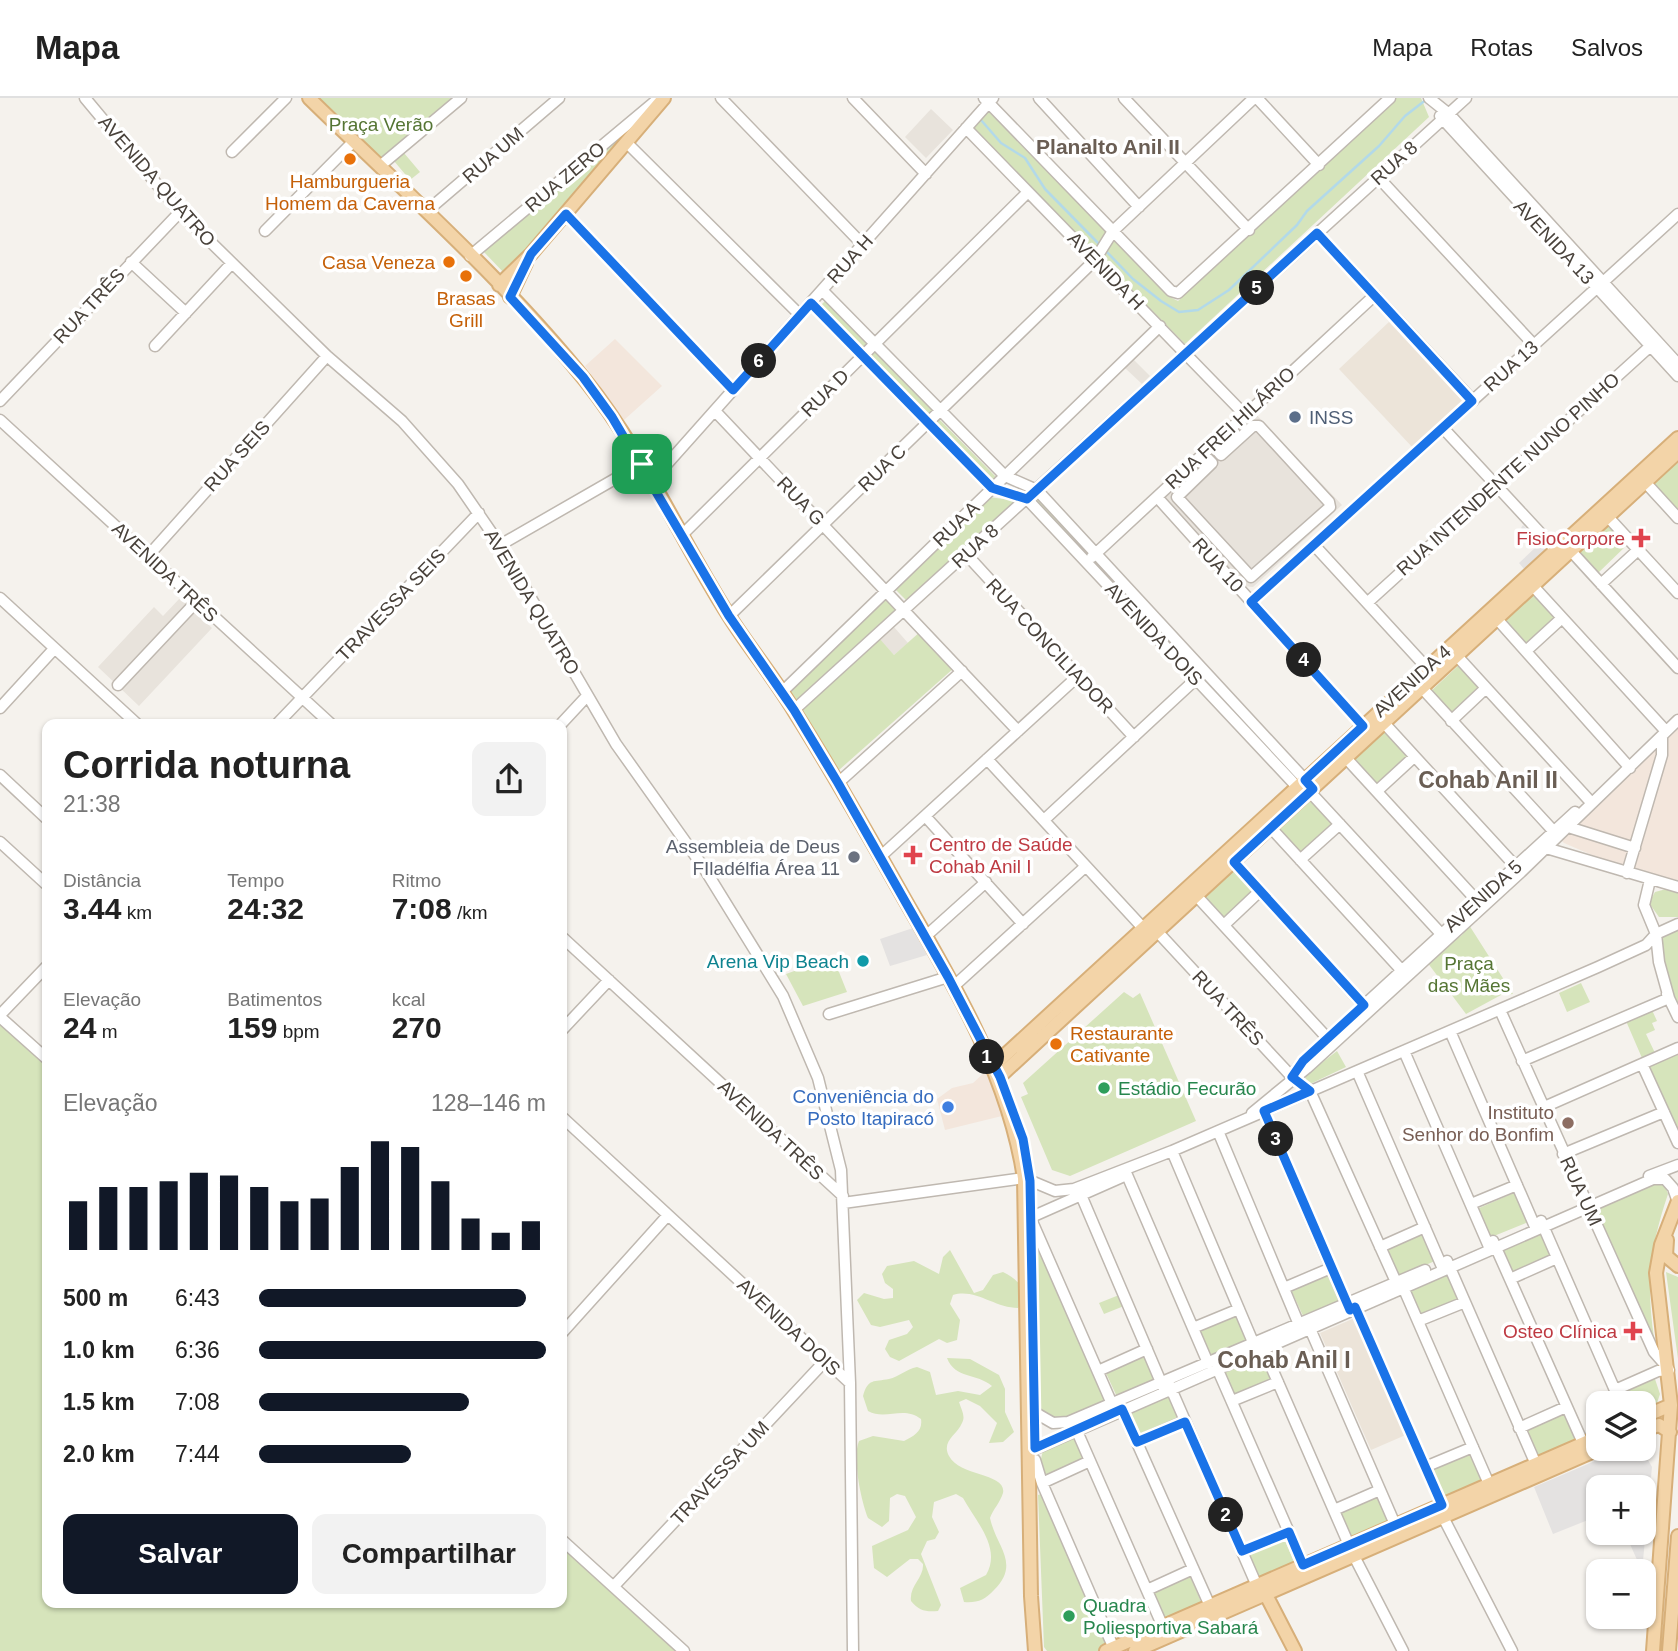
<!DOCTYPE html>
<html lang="pt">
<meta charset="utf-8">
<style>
body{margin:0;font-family:Helvetica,sans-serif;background:#f2f2f2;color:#222;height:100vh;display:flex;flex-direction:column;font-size:26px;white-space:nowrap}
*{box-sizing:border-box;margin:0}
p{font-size:23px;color:#767676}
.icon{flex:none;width:38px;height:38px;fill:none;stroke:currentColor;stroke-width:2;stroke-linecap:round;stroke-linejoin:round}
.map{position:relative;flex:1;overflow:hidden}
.panel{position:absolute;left:42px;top:621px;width:525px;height:889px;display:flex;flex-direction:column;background:#fff;border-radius:14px;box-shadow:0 2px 5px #0004}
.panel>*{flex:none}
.fabs{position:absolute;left:1586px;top:1293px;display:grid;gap:14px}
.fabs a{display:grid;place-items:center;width:70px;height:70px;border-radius:14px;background:#fff;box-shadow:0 2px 5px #0004;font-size:35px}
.pin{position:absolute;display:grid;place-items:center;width:60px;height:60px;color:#fff;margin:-30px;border-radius:14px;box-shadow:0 4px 10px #0006}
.km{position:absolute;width:35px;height:35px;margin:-18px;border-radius:50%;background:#222;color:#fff;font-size:19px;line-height:35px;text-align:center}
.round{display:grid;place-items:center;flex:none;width:74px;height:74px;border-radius:14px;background:#f2f2f2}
.headline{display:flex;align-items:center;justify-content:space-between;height:119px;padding:0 21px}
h1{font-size:38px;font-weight:700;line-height:52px}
.figures{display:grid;grid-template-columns:repeat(3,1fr);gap:10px;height:119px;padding:7px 21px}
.figures div{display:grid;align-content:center}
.figures b{font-size:30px;font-weight:700}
.figures small{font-size:19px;font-weight:400}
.figures p{font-size:19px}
.chart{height:196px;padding:14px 21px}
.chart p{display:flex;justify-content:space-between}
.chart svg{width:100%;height:126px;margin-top:7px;stroke:#111827;stroke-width:6}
.cta{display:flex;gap:14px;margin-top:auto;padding:14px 21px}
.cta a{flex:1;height:80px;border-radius:14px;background:#111827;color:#fff;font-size:28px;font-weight:700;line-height:80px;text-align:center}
.cta a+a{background:#f2f2f2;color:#222}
ul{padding:0 21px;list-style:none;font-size:23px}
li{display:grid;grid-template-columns:112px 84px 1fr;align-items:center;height:52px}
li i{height:18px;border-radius:9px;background:#111827}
header{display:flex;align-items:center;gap:42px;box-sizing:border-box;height:98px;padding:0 35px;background:#fff;border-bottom:2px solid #e0e0e0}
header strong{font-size:33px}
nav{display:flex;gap:38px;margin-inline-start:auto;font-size:24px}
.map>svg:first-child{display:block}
.residential{fill:#e8e3dc}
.commercial{fill:#f3e6dc}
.education{fill:#ece4d9}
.green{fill:#d6e4bb}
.parking{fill:#e4e2e1}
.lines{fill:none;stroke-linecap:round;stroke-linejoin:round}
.stream{stroke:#b2d9e9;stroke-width:2.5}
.minor-casing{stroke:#bfb8b0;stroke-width:13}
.major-casing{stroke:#d7af79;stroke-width:16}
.minor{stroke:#fff;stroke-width:10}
.major{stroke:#f3d4a8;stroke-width:12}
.route-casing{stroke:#fff;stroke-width:14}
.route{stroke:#1a73e8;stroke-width:9}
.food-dot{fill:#e8710a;stroke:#fff;stroke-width:2.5}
.service-dot{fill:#5c6f8a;stroke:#fff;stroke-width:2.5}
.health-dot{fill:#e0444e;stroke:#fff;stroke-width:2.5}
.worship-dot{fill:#6b7280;stroke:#fff;stroke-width:2.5}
.culture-dot{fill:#0f9aa8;stroke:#fff;stroke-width:2.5}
.leisure-dot{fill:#2e9e5b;stroke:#fff;stroke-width:2.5}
.shop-dot{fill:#3f7fe0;stroke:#fff;stroke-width:2.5}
.education-dot{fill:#8d6e63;stroke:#fff;stroke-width:2.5}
.labels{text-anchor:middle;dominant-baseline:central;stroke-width:7;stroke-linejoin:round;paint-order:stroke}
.park-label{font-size:19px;fill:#557534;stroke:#fff}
.street-label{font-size:19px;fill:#49423b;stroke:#fff}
.food-label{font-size:19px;fill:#c56008;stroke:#fff}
.service-label{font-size:19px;fill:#4e5e75;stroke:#fff;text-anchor:start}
.health-label{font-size:19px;fill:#be3a42;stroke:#fff;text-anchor:end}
.worship-label{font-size:19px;fill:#5b616d;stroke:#fff;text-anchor:end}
.culture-label{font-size:19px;fill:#0d838f;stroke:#fff;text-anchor:end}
.leisure-label{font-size:19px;fill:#27864d;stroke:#fff;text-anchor:start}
.shop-label{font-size:19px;fill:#366cbe;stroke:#fff;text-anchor:end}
.education-label{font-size:19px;fill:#785e54;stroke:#fff;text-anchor:end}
.neighbourhood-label{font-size:21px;font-weight:bold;fill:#6a5e54;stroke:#fff}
.quarter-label{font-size:23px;font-weight:bold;fill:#6a5e54;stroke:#fff}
</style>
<header>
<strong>Mapa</strong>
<nav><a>Mapa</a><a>Rotas</a><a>Salvos</a></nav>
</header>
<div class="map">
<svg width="1678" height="1553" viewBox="0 0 1678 1553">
<rect width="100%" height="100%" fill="#f5f2ed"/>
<path class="residential" d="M931,11L953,32L926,60L905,39Z
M1134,262L1150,278L1142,286L1125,270Z
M1251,311L1342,407L1253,489L1243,488L1160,396Z
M180,500L212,530L139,608L98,569L154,509L163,518Z
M894,529L908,545L894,557L880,542Z"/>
<path class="commercial" d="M615,241L662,288L624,322L585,268Z
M1678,628V786L1650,782L1564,745L1561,742Z
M986,973L1006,1017L945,1032L937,1001L952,990L973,985Z"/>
<path class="education" d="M1389,224L1464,305L1414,351L1339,271Z
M1357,1219L1408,1336L1371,1352L1320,1235Z"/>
<path class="green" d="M317,0H453L380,61Z
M1395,0H1421L1429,19L1185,246L971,29L987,12L1170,199L1178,203Z
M618,40L622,45L505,176L483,153Z
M404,55L420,74L410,82L394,63Z
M825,203L935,314L927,320L819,209Z
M939,321L996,379L990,384L935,325Z
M1678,364V411L1676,413L1653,387Z
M1038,395L1088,449L1083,453L1033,400Z
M989,399L1018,403L907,503L895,491Z
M1607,423L1628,446L1597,476L1575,453Z
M1094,456L1188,562L1184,566L1089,461Z
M1534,492L1559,520L1526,550L1501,522Z
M887,501L896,511L796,604L789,594Z
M921,533L954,570L839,672L801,611L879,540L894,557Z
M1461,565L1482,589L1450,620L1429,595Z
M1384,632L1409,659L1376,688L1352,661Z
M1308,700L1334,727L1301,757L1276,729Z
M1232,768L1254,792L1222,822L1200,798Z
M1670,790L1678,793V819H1659L1649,805L1655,794Z
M1469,827L1513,896L1501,897L1466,916L1427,864L1462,837Z
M1678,831V908C1668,886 1661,864 1661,839Z
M833,859L847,894L803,908L786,876Z
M1581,885L1590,904L1567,914L1559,895Z
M1124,894L1133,900L1140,895L1196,1023L1070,1078L1052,1072L1021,999L1028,996L1023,985Z
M1652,912L1657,923L1652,925L1655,932L1646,936L1655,955L1642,960L1626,923Z
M0,920L47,964V1505H562V1435L691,1553H0Z
M1337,953L1346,969L1310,986L1305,984L1306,977Z
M1678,954V1039L1646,968Z
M1664,1085L1668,1096C1650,1149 1646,1185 1654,1240L1594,1109L1651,1086Z
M1518,1093L1531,1123L1489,1140L1477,1111Z
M1541,1131L1553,1159L1512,1176L1500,1149Z
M1424,1134L1435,1163L1395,1180L1382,1151Z
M1035,1143L1055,1181L1052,1182L1108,1304L1066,1323L1044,1318L1036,1306Z
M950,1152L974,1195L983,1192L993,1177L1003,1174C1019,1182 1031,1194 1018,1210C995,1210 975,1190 953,1197L950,1206L960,1222L957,1242L947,1245L939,1241L899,1263L890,1259L885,1251L889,1242L907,1236L913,1229L909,1222L880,1229L871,1227L857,1202L864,1195L884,1201L893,1200V1191L885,1185L882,1176L887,1168L914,1163L939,1176L943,1159Z
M1448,1173L1461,1202L1420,1219L1408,1190Z
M1331,1174L1343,1203L1304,1220L1291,1192Z
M1666,1174L1678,1179V1261Z
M1119,1197L1124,1208L1104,1216L1099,1205Z
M1238,1215L1250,1243L1208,1260L1196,1233Z
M1146,1255L1158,1284L1118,1301L1105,1273Z
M1261,1256L1273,1282L1232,1299L1221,1273Z
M947,1260L970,1261L999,1277L1005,1291V1314L1014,1334L1003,1344L989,1345L997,1325L980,1308L966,1301L959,1304C961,1311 966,1318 962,1325C957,1337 941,1343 949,1358C960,1379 1007,1375 1003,1395C1000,1405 993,1411 990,1420C996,1449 1021,1465 994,1492C985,1502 977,1505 964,1504L960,1490L986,1477C1002,1450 976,1424 963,1400L956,1396L934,1404L932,1419L939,1434L935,1441L927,1443L921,1456L941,1507L938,1513C926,1514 919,1513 911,1503C909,1488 924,1480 923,1466L918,1461H910L887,1479L874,1470L872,1448L908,1432L916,1419L905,1398L897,1396L890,1400L889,1423L882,1429L868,1420C861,1403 852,1359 859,1343L873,1338L904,1343C914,1338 923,1333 921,1321C903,1307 886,1323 868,1313L863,1298C868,1280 874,1284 889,1281C899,1279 906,1271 917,1269L930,1274L936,1297L958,1293L980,1297L992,1288C977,1275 955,1281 947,1260Z
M1654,1278L1660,1296L1656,1308L1643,1315V1306L1624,1305L1619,1294Z
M1169,1296L1179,1322L1140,1339L1127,1313Z
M1566,1314L1578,1341L1538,1359L1525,1332Z
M1073,1338L1083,1362L1045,1381L1039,1370L1043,1352Z
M1471,1353L1484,1384L1444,1401L1431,1370Z
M1041,1396L1094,1513L1097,1529L1108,1546L1098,1553H1047L1044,1549L1038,1397Z
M1376,1396L1389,1425L1350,1442L1337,1413Z
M1283,1438L1295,1466L1256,1482L1244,1455Z
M1190,1478L1202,1506L1163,1522L1151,1494Z"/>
<path class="parking" d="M1523,427L1545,451L1524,471L1519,465L1537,448L1521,430Z
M913,830L927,857L890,868L880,841Z
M1623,1351H1637L1644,1355L1652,1369L1642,1473L1625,1435H1643V1390H1598V1418L1553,1436L1534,1389Z"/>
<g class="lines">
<path class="stream" d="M981,22L1001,45L1025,60L1045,91L1100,147
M1105,152L1133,181L1161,203L1179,214L1198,212L1229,192L1297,127L1307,113L1379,48L1405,18L1427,1"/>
<defs>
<path id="minor" d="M85,0L180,114L327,258L402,323L458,386L500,447L616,646L704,770L783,898L818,980L841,1072L850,1285L853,1553
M721,0L863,147
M853,0L926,76
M984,0L1171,193L1178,195L1390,0
M1039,0L1139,109
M1124,0L1249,132
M1257,0L1319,67
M1429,0L1449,16L1678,266
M1440,18L1678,278
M966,30L1245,317
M626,44L800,217
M232,54L286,0
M380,68L461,0
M1378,79L1534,247
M427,113L559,0
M566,116L733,292
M265,133L354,43
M1317,135L1473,303
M470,158L658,1
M131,164L186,215
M822,192L1005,378L1037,392L1309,686
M811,205L992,390L1027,401L1300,692
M155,248L232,165
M0,303L180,114
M715,313L1018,633
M0,322L331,626
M1443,330L1556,452
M1206,359L1212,365L1177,399L1251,479L1330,409L1329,404L1259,328H1253L1221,357L1215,350
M651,384L993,0
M1645,384L1678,420
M1157,399L1363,628
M1608,419L1678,495
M682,437L1028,94
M500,447L641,366
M1314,447L1427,570
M1571,453L1678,570
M966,456L1134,639
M148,458L327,258
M1092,459L1375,197
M1601,486L1638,452
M1533,488L1664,631
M0,500L137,626
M1251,504L1678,116
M1367,505L1656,243
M729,518L1095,162L1113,133L1254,0
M1497,521L1630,670
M1526,553L1562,520
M1457,558L1588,701
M118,587L197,503
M1422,590L1558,738
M782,594L1160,228
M0,610L54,551
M794,612L1466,0
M1451,623L1486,590
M1384,625L1518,771
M277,626L479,415
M561,626L587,598
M1346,660L1480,806
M987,661L1143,830
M0,677L47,721
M838,685L962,573
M1377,693L1414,659
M1310,694L1444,839
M925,718L1023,826
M1044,722L1196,581
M1565,728L1635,750
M1271,730L1405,876
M0,744L47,787
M1546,750L1678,789
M880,759L1078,578
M1300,762L1340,726
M1234,764L1366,910
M1627,775L1662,657V640
M1193,794L1330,943
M1224,827L1260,793
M1154,830L1292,979L1310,993L1396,1184
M926,838L986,784
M562,839L843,1098
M953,889L1086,768
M1667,896L1678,919
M1500,912L1654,1254L1668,1270
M829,916L948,879
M0,917L47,868
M0,919L47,961
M562,932L609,882
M1450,933L1536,1131
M1404,953L1490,1151
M1522,963L1669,900L1659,864L1656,836L1644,807L1650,782
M1642,966L1678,1045
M1357,973L1443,1171
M1294,975L1303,963L1575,714
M1542,1010L1678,950
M1264,1013L1349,1211
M1252,1015L1307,970L1521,774L1678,622
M562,1019L850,1285
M1218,1033L1300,1229
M1172,1053L1255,1249
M1563,1056L1664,1014
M1127,1077L1208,1265
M1649,1078L1678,1067
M1081,1097L1163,1289
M843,1105L1024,1080L1055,1093L1074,1091L1172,1053L1598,869L1646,847L1656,836L1678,826
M1471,1106L1517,1087
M1027,1121L1122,1079
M1031,1121L1112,1306
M1541,1123L1621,1306
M1493,1143L1583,1345
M1380,1149L1425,1129
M1447,1163L1538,1371
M1510,1181L1557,1160
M1403,1189L1489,1386
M1284,1190L1331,1170
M1355,1209L1442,1407
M1418,1223L1465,1204
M1308,1226L1397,1431
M1193,1230L1239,1211
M562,1235L668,1117
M1263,1250L1349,1447
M1217,1270L1305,1471
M1098,1273L1147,1251
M1169,1286L1257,1488
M1615,1292L1658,1273L1669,1272
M1232,1303L1278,1284
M1122,1311L1210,1508
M1034,1314L1053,1325L1068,1324L1425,1172
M1519,1330L1566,1309
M1076,1331L1163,1529
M1137,1344L1185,1323
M1029,1348L1035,1351L1653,1081H1665L1673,1090L1678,1104
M1035,1362L1042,1385L1115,1553
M1425,1369L1473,1349
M1042,1385L1090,1363
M1334,1412L1380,1392
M1443,1419L1512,1553
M562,1442L684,1553
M1242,1453L1289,1434
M1354,1458L1403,1553
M614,1488L825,1263
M1147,1492L1193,1471"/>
<path id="major" d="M309,0C402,91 504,181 585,282C643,354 680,441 729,518C750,551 776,582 796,616C836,679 872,744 909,809C958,893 1009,982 1024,1080L1031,1498L1035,1553
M499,187L531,156L664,0
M510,199L526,165
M992,969L1678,340
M997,981L1678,354
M1667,1142L1666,1158L1678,1168
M1643,1319L1671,1307
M1643,1332L1659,1327L1670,1334
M1263,1491L1295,1553
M1106,1553L1598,1339
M1135,1553L1599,1351
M1653,1553L1671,1307L1656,1175L1661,1147L1678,1103
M1669,1553L1678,1438"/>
</defs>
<use href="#minor" class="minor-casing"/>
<use href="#major" class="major-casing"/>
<use href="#minor" class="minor"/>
<use href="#major" class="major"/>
</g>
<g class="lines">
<defs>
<path id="route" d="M566,116L733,292L811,205L992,390L1027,401L1317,135L1472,303L1251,504L1363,628L1305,682L1313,691L1234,764L1364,907L1303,963L1292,979L1310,993L1264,1013L1350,1212L1355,1209L1442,1407L1303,1467L1289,1434L1242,1453L1185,1324L1137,1344L1122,1311L1035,1350L1030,1083L1023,1041L1000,979L948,879L838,685L794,612L729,518L612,319L583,279L510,199L531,156Z"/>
</defs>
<use href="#route" class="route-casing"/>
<use href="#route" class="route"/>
</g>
<g class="food-dot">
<circle cx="350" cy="61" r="7"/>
<circle cx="449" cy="164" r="7"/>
<circle cx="466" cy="178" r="7"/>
<circle cx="1056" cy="946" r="7"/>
</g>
<circle class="service-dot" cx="1295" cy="319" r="7"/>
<g class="health-dot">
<path d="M1637.5 429.5h7v7h7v7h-7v7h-7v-7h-7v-7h7z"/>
<path d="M909.5 746.5h7v7h7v7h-7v7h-7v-7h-7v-7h7z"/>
<path d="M1629.5 1222.5h7v7h7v7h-7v7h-7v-7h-7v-7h7z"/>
</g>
<circle class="worship-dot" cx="854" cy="759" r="7"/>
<circle class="culture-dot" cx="863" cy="863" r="7"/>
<g class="leisure-dot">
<circle cx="1104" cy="990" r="7"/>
<circle cx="1069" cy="1518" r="7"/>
</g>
<circle class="shop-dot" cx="948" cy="1009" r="7"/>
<circle class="education-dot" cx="1568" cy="1025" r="7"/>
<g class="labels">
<g class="park-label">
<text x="381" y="26">Praça Verão</text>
<text x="1469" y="865">Praça<tspan x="1469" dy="22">das Mães</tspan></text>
</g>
<g class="street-label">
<text transform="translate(493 57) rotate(-41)">RUA UM</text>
<text transform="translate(1394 65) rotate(-42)">RUA 8</text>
<text transform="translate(565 79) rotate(-40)">RUA ZERO</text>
<text transform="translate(157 83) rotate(49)">AVENIDA QUATRO</text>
<text transform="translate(1554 144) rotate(47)">AVENIDA 13</text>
<text transform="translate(850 161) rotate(-48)">RUA H</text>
<text transform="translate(1106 173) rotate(46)">AVENIDA H</text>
<text transform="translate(89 208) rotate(-47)">RUA TRÊS</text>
<text transform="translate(1511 268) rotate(-42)">RUA 13</text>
<text transform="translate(825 295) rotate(-45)">RUA D</text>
<text transform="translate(1230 330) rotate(-43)">RUA FREI HILÁRIO</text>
<text transform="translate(237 358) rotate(-48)">RUA SEIS</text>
<text transform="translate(882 370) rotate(-44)">RUA C</text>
<text transform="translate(1508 376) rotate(-42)">RUA INTENDENTE NUNO PINHO</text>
<text transform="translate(801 403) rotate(46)">RUA G</text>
<text transform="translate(956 426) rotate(-44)">RUA A</text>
<text transform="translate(975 448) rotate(-42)">RUA 8</text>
<text transform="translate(1218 467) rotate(48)">RUA 10</text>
<text transform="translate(165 474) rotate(43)">AVENIDA TRÊS</text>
<text transform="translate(532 504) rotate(59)">AVENIDA QUATRO</text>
<text transform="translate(391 507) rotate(-46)">TRAVESSA SEIS</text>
<text transform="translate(1154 536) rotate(47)">AVENIDA DOIS</text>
<text transform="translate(1050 548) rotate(47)">RUA CONCILIADOR</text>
<text transform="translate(1412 583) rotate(-42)">AVENIDA 4</text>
<text transform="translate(1483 798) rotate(-42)">AVENIDA 5</text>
<text transform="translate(1228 910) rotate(47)">RUA TRÊS</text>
<text transform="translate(771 1032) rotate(43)">AVENIDA TRÊS</text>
<text transform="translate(1581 1093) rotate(65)">RUA UM</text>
<text transform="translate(789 1229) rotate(43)">AVENIDA DOIS</text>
<text transform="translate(720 1375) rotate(-47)">TRAVESSA UM</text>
</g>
<g class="food-label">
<text x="350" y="83">Hamburgueria<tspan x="350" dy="22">Homem da Caverna</tspan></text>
<text x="435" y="164" text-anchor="end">Casa Veneza</text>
<text x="466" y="200">Brasas<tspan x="466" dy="22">Grill</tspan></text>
<text x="1070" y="935" text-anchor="start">Restaurante<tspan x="1070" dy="22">Cativante</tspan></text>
</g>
<g class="service-label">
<text x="1309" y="319">INSS</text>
</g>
<g class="health-label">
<text x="1625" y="440">FisioCorpore</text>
<text x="929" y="746" text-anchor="start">Centro de Saúde<tspan x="929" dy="22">Cohab Anil I</tspan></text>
<text x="1617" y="1233">Osteo Clínica</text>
</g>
<g class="worship-label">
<text x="840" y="748">Assembleia de Deus<tspan x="840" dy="22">FIladélfia Área 11</tspan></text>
</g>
<g class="culture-label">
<text x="849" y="863">Arena Vip Beach</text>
</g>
<g class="leisure-label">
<text x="1118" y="990">Estádio Fecurão</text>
<text x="1083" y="1507">Quadra<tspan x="1083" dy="22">Poliesportiva Sabará</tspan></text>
</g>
<g class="shop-label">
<text x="934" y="998">Conveniência do<tspan x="934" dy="22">Posto Itapiracó</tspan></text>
</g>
<g class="education-label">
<text x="1554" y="1014">Instituto<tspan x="1554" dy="22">Senhor do Bonfim</tspan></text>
</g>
<g class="neighbourhood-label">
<text x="1108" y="48">Planalto Anil II</text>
</g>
<g class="quarter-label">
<text x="1488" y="682">Cohab Anil II</text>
<text x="1284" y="1262">Cohab Anil I</text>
</g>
</g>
</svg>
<div class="fabs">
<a><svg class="icon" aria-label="layers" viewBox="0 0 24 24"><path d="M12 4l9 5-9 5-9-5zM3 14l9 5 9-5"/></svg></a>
<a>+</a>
<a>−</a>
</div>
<div class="pin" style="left:642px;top:366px;background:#1e9e55"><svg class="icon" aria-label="arrive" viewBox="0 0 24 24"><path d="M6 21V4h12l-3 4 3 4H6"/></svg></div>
<b class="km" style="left:987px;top:959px">1</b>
<b class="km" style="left:1226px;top:1417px">2</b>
<b class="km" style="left:1276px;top:1041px">3</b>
<b class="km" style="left:1304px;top:562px">4</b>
<b class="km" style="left:1257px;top:190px">5</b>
<b class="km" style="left:759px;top:263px">6</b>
<section class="panel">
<div class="headline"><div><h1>Corrida noturna</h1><p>21:38</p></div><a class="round"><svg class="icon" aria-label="share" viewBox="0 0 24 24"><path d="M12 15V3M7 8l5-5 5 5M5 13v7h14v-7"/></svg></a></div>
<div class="figures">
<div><p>Distância</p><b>3.44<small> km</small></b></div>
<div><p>Tempo</p><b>24:32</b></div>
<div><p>Ritmo</p><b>7:08<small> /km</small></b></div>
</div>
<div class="figures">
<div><p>Elevação</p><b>24<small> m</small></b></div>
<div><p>Batimentos</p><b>159<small> bpm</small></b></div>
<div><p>kcal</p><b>270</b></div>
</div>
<div class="chart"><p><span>Elevação</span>128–146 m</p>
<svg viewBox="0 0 160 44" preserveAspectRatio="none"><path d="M5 44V27M15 44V22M25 44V22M35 44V20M45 44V17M55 44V18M65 44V22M75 44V27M85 44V26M95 44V15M105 44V6M115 44V8M125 44V20M135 44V33M145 44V38M155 44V34"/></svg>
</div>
<ul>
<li><b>500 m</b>6:43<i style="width:93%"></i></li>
<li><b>1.0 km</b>6:36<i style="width:100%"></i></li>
<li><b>1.5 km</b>7:08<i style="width:73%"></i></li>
<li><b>2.0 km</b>7:44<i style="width:53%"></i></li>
</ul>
<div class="cta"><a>Salvar</a><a>Compartilhar</a></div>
</section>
</div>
